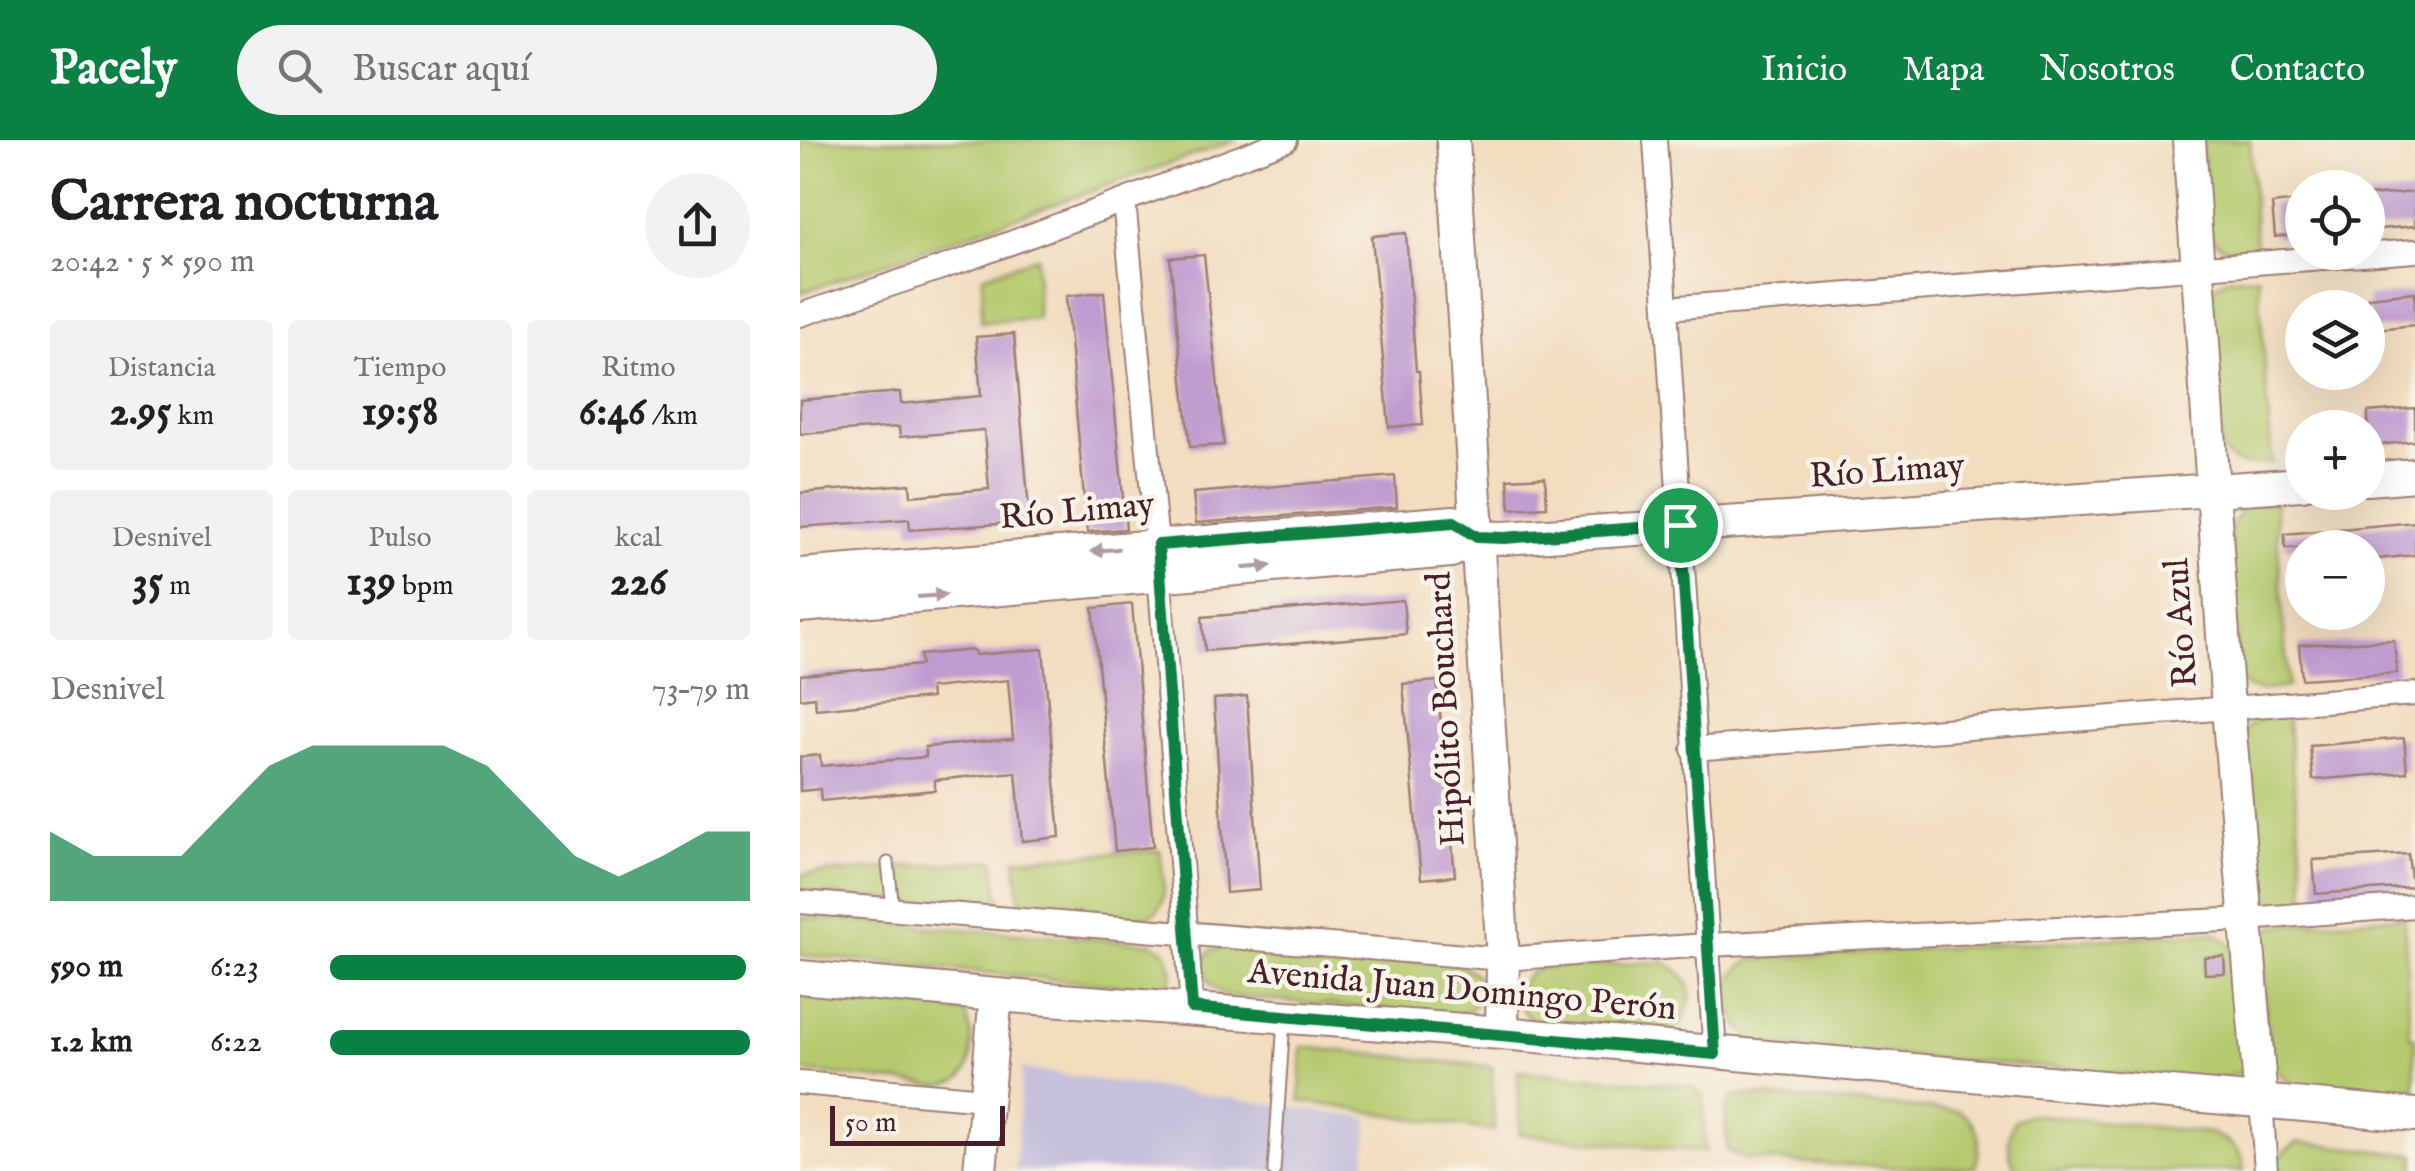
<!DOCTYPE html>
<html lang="es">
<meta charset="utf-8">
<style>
body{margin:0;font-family:"IM FELL English",serif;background:#f2f2f2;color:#202124;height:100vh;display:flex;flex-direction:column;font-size:38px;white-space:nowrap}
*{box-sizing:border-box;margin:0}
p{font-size:32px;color:#757577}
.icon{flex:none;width:55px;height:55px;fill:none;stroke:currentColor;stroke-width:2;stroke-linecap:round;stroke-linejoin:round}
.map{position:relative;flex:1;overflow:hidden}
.sheet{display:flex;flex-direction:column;background:#fff;width:800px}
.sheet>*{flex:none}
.tools{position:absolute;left:1485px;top:30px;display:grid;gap:20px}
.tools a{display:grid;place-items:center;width:100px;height:100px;border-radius:50%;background:#fff;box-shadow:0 10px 40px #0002;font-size:50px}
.scale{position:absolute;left:30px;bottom:25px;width:175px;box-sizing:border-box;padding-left:10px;border:5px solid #4a1f2b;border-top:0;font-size:28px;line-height:35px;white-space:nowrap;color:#4a1f2b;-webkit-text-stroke:8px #f7f3e8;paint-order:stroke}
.pin{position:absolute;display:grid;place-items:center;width:85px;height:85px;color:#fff;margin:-42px;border:5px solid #fff;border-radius:50%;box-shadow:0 2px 10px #0007}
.round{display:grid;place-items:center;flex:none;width:105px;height:105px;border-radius:52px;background:#f2f2f2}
.head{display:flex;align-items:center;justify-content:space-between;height:170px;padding:0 50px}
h1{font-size:55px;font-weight:700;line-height:75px}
.metrics{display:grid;grid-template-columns:repeat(3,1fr);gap:15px;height:170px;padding:10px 50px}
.metrics div{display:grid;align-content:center;border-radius:10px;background:#f2f2f2;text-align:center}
.metrics b{font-size:42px;font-weight:700}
.metrics small{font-size:28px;font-weight:400}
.metrics p{font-size:28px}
.chart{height:280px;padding:20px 50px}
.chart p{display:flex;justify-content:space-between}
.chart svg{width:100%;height:180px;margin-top:10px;fill:#0b8043;opacity:.7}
ul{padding:0 50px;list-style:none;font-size:32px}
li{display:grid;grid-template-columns:160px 120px 1fr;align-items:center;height:75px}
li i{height:25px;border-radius:12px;background:#0b8043}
header{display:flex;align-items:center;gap:60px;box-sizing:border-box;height:140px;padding:0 50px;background:#0b8043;color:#fff}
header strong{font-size:48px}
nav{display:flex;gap:55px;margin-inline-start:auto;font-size:35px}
.search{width:700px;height:90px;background:#f2f2f2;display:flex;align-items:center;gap:25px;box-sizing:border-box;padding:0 35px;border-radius:55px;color:#757577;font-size:38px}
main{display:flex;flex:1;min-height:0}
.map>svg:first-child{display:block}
.industrial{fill:#c6c0da}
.green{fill:#b5ca6e;stroke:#80744c;stroke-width:2.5}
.building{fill:#bf9cd0}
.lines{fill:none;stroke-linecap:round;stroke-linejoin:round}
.lane-casing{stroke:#9e7e75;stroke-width:15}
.street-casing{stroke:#9e7e75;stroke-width:26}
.secondary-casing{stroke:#9e7e75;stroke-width:36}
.lane{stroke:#fff;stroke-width:11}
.street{stroke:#fff;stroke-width:22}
.secondary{stroke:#fff;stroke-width:32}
.oneway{fill:#ae9aa0}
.route-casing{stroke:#fff;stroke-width:20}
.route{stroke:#0b8043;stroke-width:12}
.labels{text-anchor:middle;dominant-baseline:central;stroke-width:9;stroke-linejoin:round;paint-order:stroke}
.street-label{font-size:35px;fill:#4a1f2b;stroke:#f7f3e8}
</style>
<header>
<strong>Pacely</strong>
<div class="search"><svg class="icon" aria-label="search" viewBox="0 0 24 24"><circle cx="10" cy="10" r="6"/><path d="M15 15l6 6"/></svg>Buscar aquí</div>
<nav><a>Inicio</a><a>Mapa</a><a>Nosotros</a><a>Contacto</a></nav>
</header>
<main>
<section class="sheet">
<div class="head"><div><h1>Carrera nocturna</h1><p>20:42 · 5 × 590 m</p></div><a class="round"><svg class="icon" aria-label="share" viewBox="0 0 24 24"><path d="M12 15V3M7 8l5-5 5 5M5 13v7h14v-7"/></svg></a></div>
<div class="metrics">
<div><p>Distancia</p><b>2.95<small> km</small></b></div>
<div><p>Tiempo</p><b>19:58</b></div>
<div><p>Ritmo</p><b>6:46<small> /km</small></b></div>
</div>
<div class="metrics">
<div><p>Desnivel</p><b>35<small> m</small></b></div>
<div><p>Pulso</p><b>139<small> bpm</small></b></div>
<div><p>kcal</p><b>226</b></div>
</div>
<div class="chart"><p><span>Desnivel</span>73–79 m</p>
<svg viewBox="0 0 160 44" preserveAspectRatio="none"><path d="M0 44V27L10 33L20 33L30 33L40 22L50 11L60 6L70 6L80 6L90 6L100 11L110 22L120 33L130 38L140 33L150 27L160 27V44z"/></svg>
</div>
<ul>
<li><b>590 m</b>6:23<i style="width:99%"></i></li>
<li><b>1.2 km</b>6:22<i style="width:100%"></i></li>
</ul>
</section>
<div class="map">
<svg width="1615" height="1031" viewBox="0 0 1615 1031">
<rect width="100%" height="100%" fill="#f7f3e8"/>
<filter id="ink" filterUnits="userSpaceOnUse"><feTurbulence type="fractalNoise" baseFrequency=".01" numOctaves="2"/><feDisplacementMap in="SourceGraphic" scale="20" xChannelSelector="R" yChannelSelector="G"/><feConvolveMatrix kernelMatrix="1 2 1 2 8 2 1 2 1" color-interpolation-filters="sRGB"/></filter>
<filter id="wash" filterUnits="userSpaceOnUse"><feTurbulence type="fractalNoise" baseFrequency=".0048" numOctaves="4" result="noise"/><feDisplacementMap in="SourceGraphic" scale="40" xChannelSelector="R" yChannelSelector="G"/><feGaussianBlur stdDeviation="2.25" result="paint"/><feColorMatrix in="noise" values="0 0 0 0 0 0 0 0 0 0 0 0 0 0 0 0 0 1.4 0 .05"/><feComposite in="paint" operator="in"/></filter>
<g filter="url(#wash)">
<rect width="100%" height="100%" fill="#f2ddbf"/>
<path class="industrial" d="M222,929L569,978L565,1031H215Z"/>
<path class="green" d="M0,0H437L0,153Z
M1402,0H1450L1456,109C1435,109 1420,113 1408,93Z
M237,117V178L181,182L183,136Z
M1458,136L1472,323C1451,325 1434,329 1422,310L1412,155L1417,143L1429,138Z
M1475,362L1488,547C1470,549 1449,556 1439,539L1430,390C1439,366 1452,365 1475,362Z
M1487,576L1507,767H1458L1443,595C1453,576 1468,578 1487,576Z
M360,710C362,736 374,767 345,778L221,771L216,719Z
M194,720L200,768L0,753V735Z
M1604,776L1610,896L1615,897V961C1578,958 1482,963 1472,919C1464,884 1465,844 1462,808L1465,793L1478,785Z
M0,777L351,803L366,811L373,833L369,844L353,849L0,815Z
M1413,792L1427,800L1436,813L1448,916L1441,932L1417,941L957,904C927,880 912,840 953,819Z
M425,806L659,824C693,840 688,864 655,876L426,856C410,847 404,838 403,820L411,810Z
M864,822C881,832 895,843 889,864C887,872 885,880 879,885C874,889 864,892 857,894C844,896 754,889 741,885C712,874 711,838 741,828Z
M0,857L144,868L165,873C173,890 177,931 157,941C152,944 146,944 141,946L0,931Z
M502,907L692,927L694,991L500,961Z
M718,931L891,946L903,956L905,1012L720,994Z
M946,955L1159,971C1181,984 1182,1004 1175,1027C1149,1031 985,1022 945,1019L928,1011L925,971L932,958Z
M1230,974L1410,993C1430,1002 1442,1008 1444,1031H1217C1207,1015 1206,999 1214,981Z
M1498,1002L1615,1015V1031H1480L1478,1021L1485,1011Z"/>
<g id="blocks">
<path class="building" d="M1615,52V86L1568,90V56Z
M1497,61L1500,95L1475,97L1472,64Z
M606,93L616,231H619L623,285L589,287L572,96Z
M404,115L424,305L390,307L370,118Z
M304,152L326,389L287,392L266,156Z
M1615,152V185L1568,190V157Z
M214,194L230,382L110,390L109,379L0,387V353L110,344L111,356L189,349L184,290L100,297L99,287L0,294V260L100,252L101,264L181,256L176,197Z
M1615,268V301L1568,306V272Z
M595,336L597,367L396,383L393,353Z
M745,337L747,367L710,369L708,339Z
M1615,382V415L1568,420V408H1485V394Z
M603,460L606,494L405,511L402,477Z
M332,464L353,707L315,711L293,468Z
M1594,500L1597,533L1502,539L1499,505Z
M243,509L260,697L222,701L216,632L135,640V650L21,661L20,649L0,651V617L20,615L21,626L126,617L125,607L213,599L208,540L130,548L131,558L16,569L15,557L0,559V535L121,525L120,515L174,510L175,515Z
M637,541L655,736L621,739L603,544Z
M447,556L460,750L426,753L414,559Z
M1604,598L1607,632L1513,640L1510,606Z
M1608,714L1612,747L1516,754L1513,720Z
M1424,816L1425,833L1405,834L1404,817Z"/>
</g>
</g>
<g filter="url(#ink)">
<use href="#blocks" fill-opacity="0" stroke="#9e7e75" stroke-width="2.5"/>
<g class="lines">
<defs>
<path id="lane" d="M88,723L93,769
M474,1031L484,880"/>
<path id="street" d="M855,0L915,914
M324,61L357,405L392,868
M866,168L1615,111
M0,175L165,120L486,0
M893,609L1615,554
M0,762L703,819L907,805L1446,779L1615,766
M0,943L185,959
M1461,960L1466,1031"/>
<path id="secondary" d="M653,0L703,819L702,893
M1389,0L1428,568L1461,960
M1568,339L1615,335
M0,435L654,382L677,397L704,398L1502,344
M0,466L651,411L677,397
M0,837L196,855L702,893L1615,975
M180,1031L196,855"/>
</defs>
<use href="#lane" class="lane-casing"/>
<use href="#street" class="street-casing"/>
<use href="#secondary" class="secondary-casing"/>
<use href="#lane" class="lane"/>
<use href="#street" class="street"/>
<use href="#secondary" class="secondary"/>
</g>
<defs><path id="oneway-solid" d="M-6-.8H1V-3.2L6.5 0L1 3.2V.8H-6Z" transform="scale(2.5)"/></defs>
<g class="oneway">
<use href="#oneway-solid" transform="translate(305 410) rotate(175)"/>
<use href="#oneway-solid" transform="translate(457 427) rotate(-5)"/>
<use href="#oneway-solid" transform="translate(132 456) rotate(-4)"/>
</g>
</g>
<g class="lines" filter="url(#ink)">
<defs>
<path id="route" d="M654,382L677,397L704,398L880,385L915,914L392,868L358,405Z"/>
</defs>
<use href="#route" class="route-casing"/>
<use href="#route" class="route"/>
</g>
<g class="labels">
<g class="street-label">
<text transform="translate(1087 332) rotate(-4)">Río Limay</text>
<text transform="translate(277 372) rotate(-5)">Río Limay</text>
<text transform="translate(1382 483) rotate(-94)">Río Azul</text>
<text transform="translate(647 569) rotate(-93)">Hipólito Bouchard</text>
<text transform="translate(662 851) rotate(5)">Avenida Juan Domingo Perón</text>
</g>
</g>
</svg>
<div class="tools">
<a><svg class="icon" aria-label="locate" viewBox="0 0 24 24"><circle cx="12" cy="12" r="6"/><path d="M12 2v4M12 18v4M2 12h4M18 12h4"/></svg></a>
<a><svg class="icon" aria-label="layers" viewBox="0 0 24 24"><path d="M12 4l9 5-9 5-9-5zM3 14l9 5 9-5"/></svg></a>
<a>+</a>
<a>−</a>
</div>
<div class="scale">50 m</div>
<div class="pin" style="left:880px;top:385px;background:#1e9e55"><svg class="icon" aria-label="arrive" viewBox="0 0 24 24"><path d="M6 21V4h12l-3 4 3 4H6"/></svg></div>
</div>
</main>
